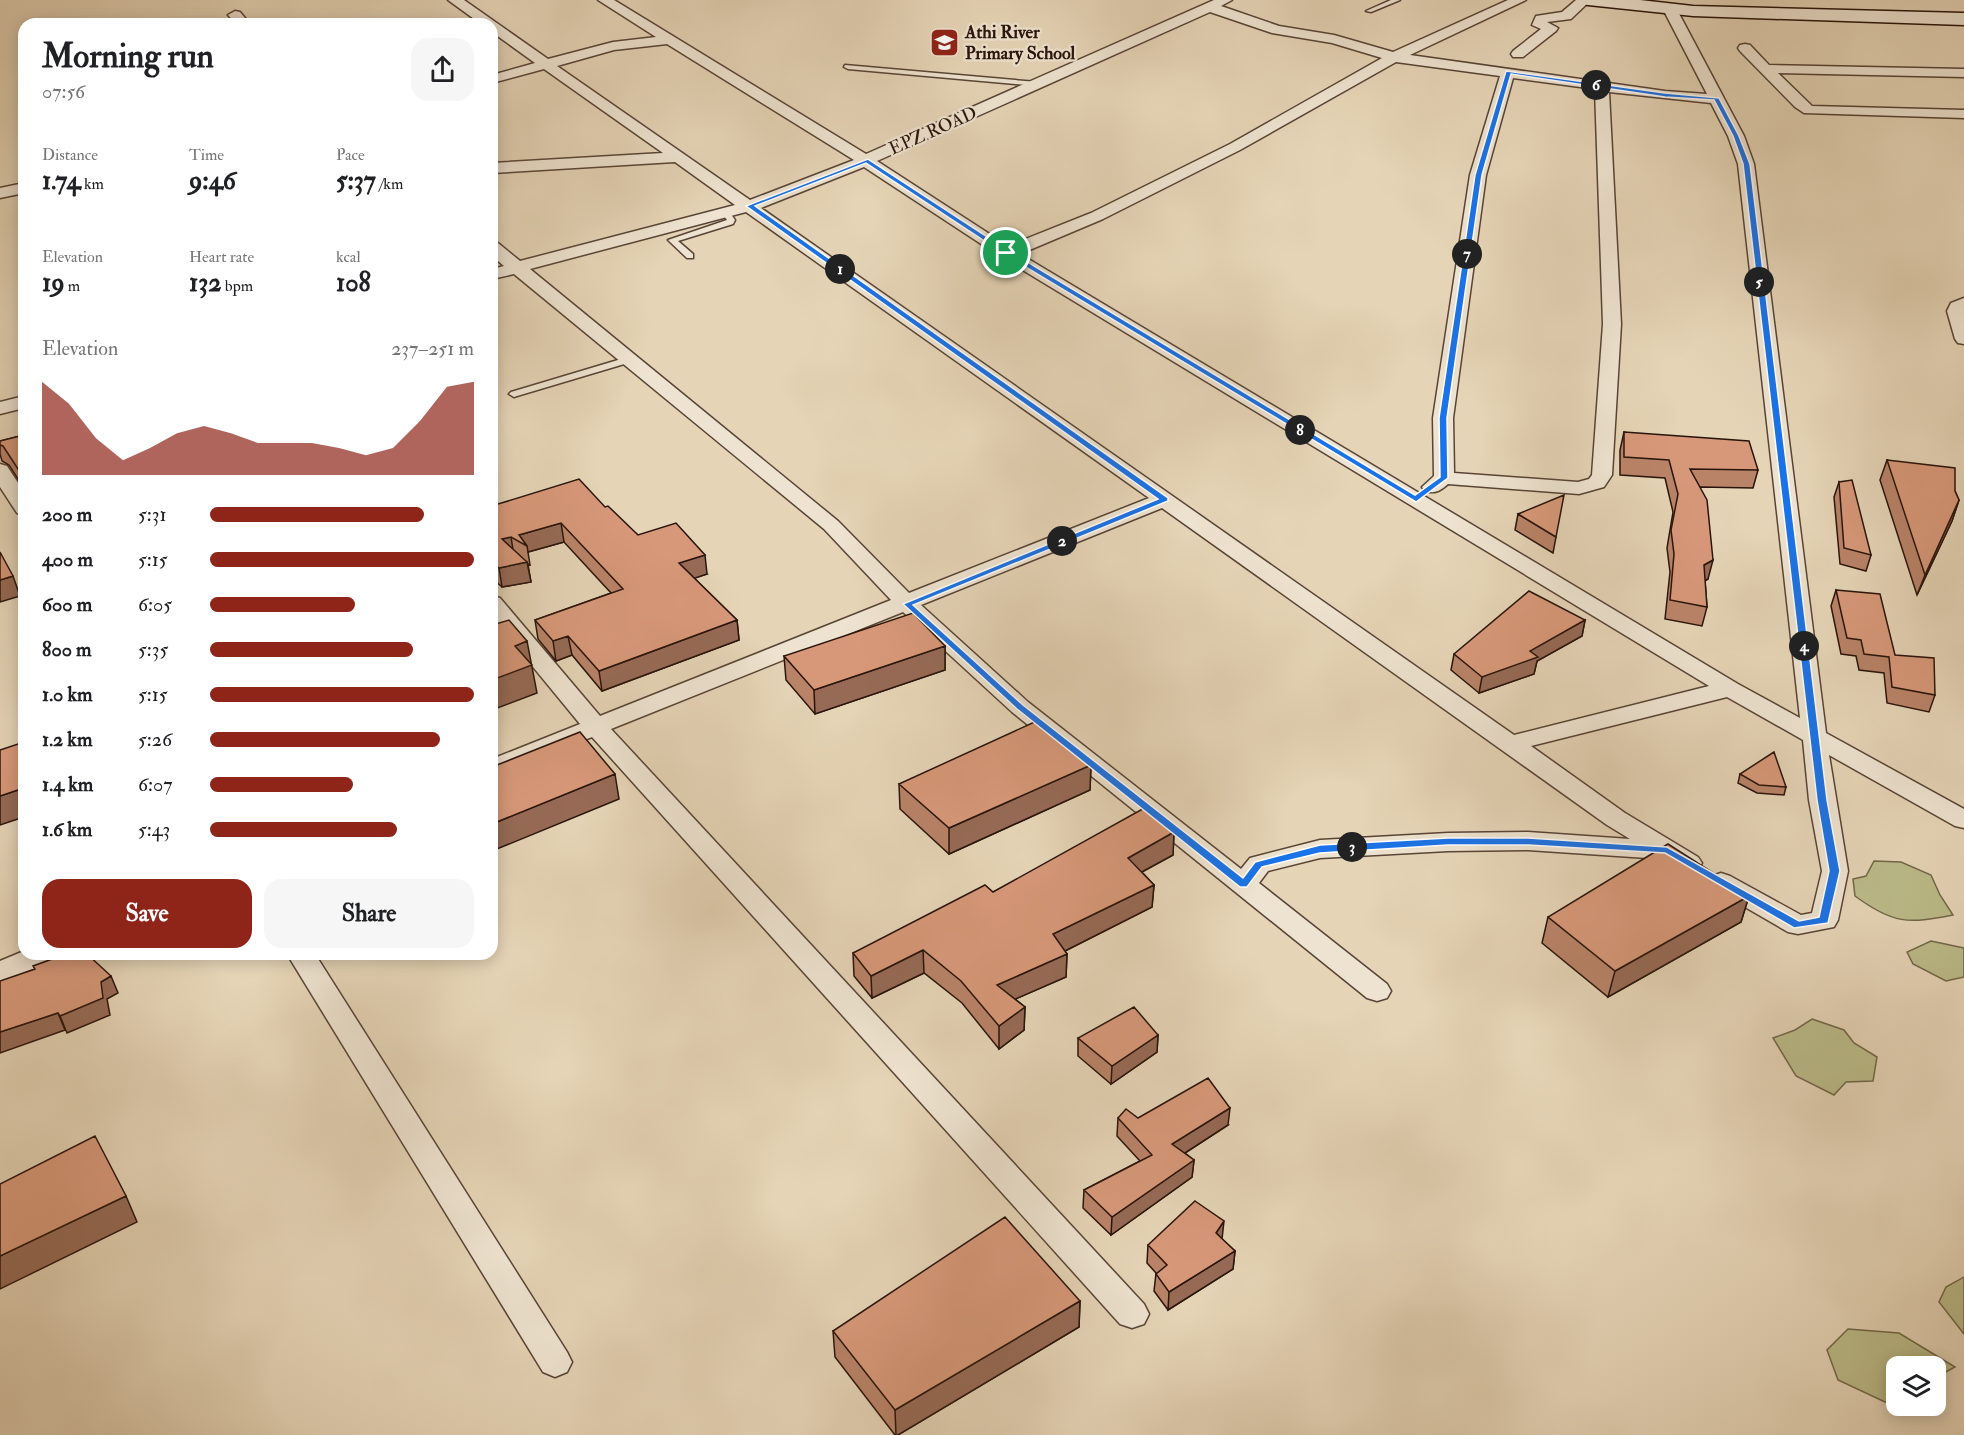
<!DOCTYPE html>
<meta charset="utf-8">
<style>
body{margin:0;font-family:"IM FELL Double Pica",serif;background:#f6f6f6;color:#202124;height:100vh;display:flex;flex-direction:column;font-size:22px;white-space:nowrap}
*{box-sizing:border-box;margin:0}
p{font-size:20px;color:#757577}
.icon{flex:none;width:33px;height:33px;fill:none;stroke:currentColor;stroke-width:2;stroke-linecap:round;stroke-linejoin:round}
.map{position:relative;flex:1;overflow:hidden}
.drawer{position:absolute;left:18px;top:18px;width:480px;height:942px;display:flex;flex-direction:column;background:#fff;border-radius:18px;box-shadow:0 3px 15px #0003}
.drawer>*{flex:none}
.fabs{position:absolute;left:1886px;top:1356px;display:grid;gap:12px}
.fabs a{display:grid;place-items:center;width:60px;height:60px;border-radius:12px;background:#fff;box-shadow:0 3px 15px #0003;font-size:30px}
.pin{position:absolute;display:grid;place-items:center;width:51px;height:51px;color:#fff;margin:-26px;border:3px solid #fff;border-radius:50%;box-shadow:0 2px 6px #0007}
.km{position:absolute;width:30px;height:30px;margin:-15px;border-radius:50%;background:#222;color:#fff;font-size:16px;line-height:30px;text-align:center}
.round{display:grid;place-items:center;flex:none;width:63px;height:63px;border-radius:18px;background:#f6f6f6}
.overview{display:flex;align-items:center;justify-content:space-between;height:102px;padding:0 24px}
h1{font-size:33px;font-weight:700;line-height:45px}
.figures{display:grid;grid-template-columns:repeat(3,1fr);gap:9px;height:102px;padding:6px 24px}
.figures div{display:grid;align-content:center}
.figures b{font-size:26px;font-weight:700}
.figures small{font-size:16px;font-weight:400}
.figures p{font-size:16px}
.chart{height:168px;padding:12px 24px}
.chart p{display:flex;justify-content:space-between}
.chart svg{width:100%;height:108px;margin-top:6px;fill:#8f2418;opacity:.7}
.cta{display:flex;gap:12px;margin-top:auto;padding:12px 24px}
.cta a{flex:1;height:69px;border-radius:18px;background:#8f2418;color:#fff;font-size:24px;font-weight:700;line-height:69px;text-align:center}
.cta a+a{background:#f6f6f6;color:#202124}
ul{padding:0 24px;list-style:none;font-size:20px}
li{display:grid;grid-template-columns:96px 72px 1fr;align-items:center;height:45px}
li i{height:15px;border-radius:8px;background:#8f2418}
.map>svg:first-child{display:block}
.green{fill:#bbbb89;stroke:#72684a;stroke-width:1.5}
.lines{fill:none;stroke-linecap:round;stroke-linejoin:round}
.lane-casing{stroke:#584436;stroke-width:3}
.street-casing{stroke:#584436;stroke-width:3}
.secondary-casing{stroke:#29140b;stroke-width:3}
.lane{fill:#eee3d0;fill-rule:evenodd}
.street{fill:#eee3d0;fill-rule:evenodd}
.secondary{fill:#eee3d0;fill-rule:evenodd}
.wall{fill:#b98368;stroke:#29140b;stroke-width:1.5}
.shaded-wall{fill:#966a55;stroke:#29140b;stroke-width:1.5}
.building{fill:#d79879;stroke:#29140b;stroke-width:1.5}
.route{fill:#1a73e8;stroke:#fff;stroke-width:1.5;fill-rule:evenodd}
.labels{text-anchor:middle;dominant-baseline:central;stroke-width:4.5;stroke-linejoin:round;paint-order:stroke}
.far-poi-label{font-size:18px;font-weight:bold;fill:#29140b;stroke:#eee3d0;text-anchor:start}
.far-street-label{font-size:18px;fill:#29140b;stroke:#eee3d0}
</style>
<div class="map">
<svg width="1964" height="1435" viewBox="0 0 1964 1435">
<rect width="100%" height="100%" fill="#e5d4b6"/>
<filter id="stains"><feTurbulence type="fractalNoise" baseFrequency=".00333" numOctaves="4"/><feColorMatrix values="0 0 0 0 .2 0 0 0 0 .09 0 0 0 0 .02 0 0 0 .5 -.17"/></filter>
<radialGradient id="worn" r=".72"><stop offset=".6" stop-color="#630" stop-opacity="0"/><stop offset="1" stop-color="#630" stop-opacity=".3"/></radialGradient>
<path class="green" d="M1874,861L1901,862L1931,875L1940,895L1953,915C1908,924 1893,924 1855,896L1853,879L1866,876Z
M1931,941L1964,948V977L1946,981L1913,964L1907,952Z
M1812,1019L1844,1030L1854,1043L1877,1057L1873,1081L1846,1082L1834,1095L1796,1076L1773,1038L1795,1030Z
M1964,1277V1334L1939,1302L1946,1287Z
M1848,1329L1899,1333L1955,1367L1935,1378V1366H1896V1402H1885L1838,1380L1827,1350Z"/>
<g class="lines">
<defs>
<path id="lane" d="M1391,0H1400L1371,12L1366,11Z
M845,65L1037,82L1041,84L1037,86L848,69L844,67Z
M722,210H728L735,220L733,224L678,241L693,254V258H687L668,240L727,220L721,212Z
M628,357L631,358V362L517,396L514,397L509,394L511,392Z"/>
<path id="street" d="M448,0H464L548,59L613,42L656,37L598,0H614L866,154L1214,0H1232L1221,6L1279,26L1334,35L1393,52L1508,0H1526L1410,55L1665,91L1707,94L1663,9L1665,6H1675L1744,136L1754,164L1826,733L1964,809V828L1955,826L1829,755L1848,871L1838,920L1834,927L1798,934L1788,932L1712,888L1708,882L1712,876L1721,873L1730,876L1801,915L1812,913L1822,871L1809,800L1803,740L1727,697L1531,746L1625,813L1698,857L1702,863L1698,869L1689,872L1662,859L1528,850L1448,851L1320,858L1268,871L1259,883L1387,984L1391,991L1387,998L1377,1001L1367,998L1012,712L903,612L611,729L1144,1304L1149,1314L1144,1324L1132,1328L1120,1324L592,737L492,776V759L580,724L492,617V596L500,598L600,716L891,600L824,529L514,274L492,279V269L504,266L492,256V242L498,243L520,261L735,205L675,162L492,173V163L663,153L544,69L492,83V75L535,63L492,32V24H481ZM1210,12L1272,33L1332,43L1382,58L1230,144L1091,213L1008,246L877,161ZM667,44L854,160L750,200L557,66L614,50ZM1396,62L1500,76L1470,175L1433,418L1434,476L1422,487L1425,491C1435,494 1440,491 1448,484L1579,494L1604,487L1612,475L1621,324L1609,92L1711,103L1728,136L1738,164L1800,718L1738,684L1020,254L1103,219L1240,150ZM1513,78L1595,89L1603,324L1592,475L1589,479L1578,482L1454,473L1453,418L1486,175ZM864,167L1001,257L1709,686L1514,735L761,208ZM746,212L1149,498L909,593L838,521L530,269ZM1162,508L1607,825L1630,839L1528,832L1448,833L1320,840L1250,858L1241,869L1028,702L921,605Z
M1576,0H1591L1571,19L1547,22L1558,28L1556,31L1523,57H1513L1511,54L1513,51L1541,29L1532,25L1536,16L1562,12Z
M235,11L240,12L250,24H236L228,15Z
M1745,44L1750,45L1769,65L1964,69V77L1778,73L1812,106L1964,110V118L1804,113L1795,107L1740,51L1738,48L1740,45Z
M24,183V193L0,198V188Z
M1964,298V344L1958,343L1955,339L1947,311L1951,303Z
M24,396V408L0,414V402Z
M0,464L7,466L24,492V515L17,513L0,487Z
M24,951V954H57L53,961L0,982V961Z
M287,954H315L567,1352L572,1362L567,1372L555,1377L543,1372Z"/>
<path id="secondary" d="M1579,0H1640L1693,6L1964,13V25L1693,16L1588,5L1582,4Z"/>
</defs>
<use href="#lane" class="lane-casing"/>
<use href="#street" class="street-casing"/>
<use href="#secondary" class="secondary-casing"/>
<use href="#lane" class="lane"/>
<use href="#street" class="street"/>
<use href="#secondary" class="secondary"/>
</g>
<path class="wall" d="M1624,432L1758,470L1753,488L1700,487L1708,579L1705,581L1707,607L1702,626L1665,619L1670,572L1667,548L1673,512L1665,478L1620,475V450Z
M24,435V495L20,482L9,465L2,461L0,454V441Z
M1887,460L1955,491L1959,500L1952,521L1917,595L1880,480Z
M1839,482L1871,555L1866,571L1840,564L1834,497Z
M492,501L495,505L605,507L638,535L707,574L694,578L737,620L739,640L602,691L572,655L556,661L538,639L535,620L611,593L564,542L528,552L530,565L528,564L531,582L502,587L492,578Z
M1518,514L1556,537L1553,553L1515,530Z
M1836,590L1895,655L1935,695L1929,712L1887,703L1884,673L1859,670L1856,656L1841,654L1831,606Z
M1585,620L1582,636L1537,661L1534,674L1479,693L1451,670L1454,654Z
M945,646V670L815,714L786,680L784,656Z
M1091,765L1090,790L949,854L900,809L899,784Z
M1740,774L1786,787L1784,795L1757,793L1738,783Z
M1174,832L1173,855L1142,872L1154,885L1152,907L1065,951L1067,954L1066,977L1015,999L1025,1007L1024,1030L999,1049L962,1003L924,973L872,998L854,976L853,953L993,892Z
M1749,896L1741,922L1608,997L1542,943L1548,917Z
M1158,1035L1157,1052L1111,1084L1078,1056V1038Z
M1118,1118H1138L1228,1125L1185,1153L1194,1160L1192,1177L1111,1235L1083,1208L1084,1190L1140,1161L1117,1136Z
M1222,1239L1235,1251L1233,1269L1168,1310L1154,1291L1156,1273L1147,1263L1148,1245Z
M1080,1301L1079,1327L898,1435H895L835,1357L833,1331Z"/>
<path class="shaded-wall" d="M1959,500L1952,521L1917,595L1925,575Z
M561,523L564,542L528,552L527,546L519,535Z
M511,537L514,556L502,539Z
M705,555L707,574L681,583L679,563Z
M1713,560L1708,579L1699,584L1704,565Z
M527,562L531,582L502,587L499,568Z
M13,576L20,596L0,602V580Z
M737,620L739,640L602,691L599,671Z
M1585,620L1582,636L1537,661L1534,674L1479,693L1482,677Z
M568,636L572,655L556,661L553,641Z
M527,641L537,693L492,710V680L515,646Z
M945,646V670L815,714L814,690Z
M1091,765L1090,790L949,854V828Z
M615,774L619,799L492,851V824Z
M24,788V817L0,825V796Z
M1174,832L1173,855L1127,880L1128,858Z
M1154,885L1152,907L1053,957V934Z
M1749,896L1741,922L1608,997L1615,971Z
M923,950L924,973L872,998L871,976Z
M1067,954L1066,977L997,1007V985Z
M111,976L118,993L107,999L110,1015L67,1033L60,1016L101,982Z
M1025,1007L1024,1030L999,1049V1026Z
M58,1013L65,1030L0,1053V1032Z
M1158,1035L1157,1052L1111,1084L1112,1066Z
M1230,1108L1228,1125L1171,1162L1172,1144Z
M1194,1160L1192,1177L1111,1235L1112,1217Z
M126,1196L137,1222L0,1289V1256Z
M1224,1221L1222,1239L1216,1233Z
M1235,1251L1233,1269L1168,1310L1169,1292Z
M1080,1301L1079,1327L898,1435H896L895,1410Z"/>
<path class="building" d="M1624,432L1749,441L1758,470L1690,469L1707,500L1713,560L1704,565L1707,607L1670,600L1674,554L1671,530L1678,494L1669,460L1624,457Z
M24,435V490L20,483V472L3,446L0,445V441Z
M1887,460L1955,468V491L1959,500L1925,575Z
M579,479L605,507L608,506L638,535L676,523L705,555L679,563L737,620L599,671L568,636L553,641L535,620L623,589L561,523L519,535L527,546L511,537L502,539L527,562L499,568L492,562V501L495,505Z
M1852,480L1871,555L1844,548L1839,482Z
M1564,495L1556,537L1518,514Z
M0,552L13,576L0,580Z
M1836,590L1880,594L1895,655L1934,658L1935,695L1892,687L1889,657L1864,654L1861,640L1847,638Z
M1529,591L1585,620L1530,651L1538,657L1482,677L1454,654Z
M913,613L945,646L814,690L784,656Z
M492,620L496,624L509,620L527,641L515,646L532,665L492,680Z
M1039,720L1091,765L949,828L899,784Z
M580,732L615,774L492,824V767Z
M24,742V788L0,796V750Z
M1774,752L1786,787L1759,785L1740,774Z
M1148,806L1174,832L1128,858L1154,885L1053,934L1067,954L997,985L1025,1007L999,1026L961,981L923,950L871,976L853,953L985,885L993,892Z
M1668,844L1749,896L1615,971L1548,917Z
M66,954H87L111,976L101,982L103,998L60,1016L58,1013L0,1032V981L35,969L33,966Z
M1134,1007L1158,1035L1112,1066L1078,1038Z
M1208,1078L1230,1108L1172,1144L1194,1160L1112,1217L1084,1190L1152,1155L1118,1118L1126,1109L1138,1118Z
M95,1136L126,1196L0,1256V1184Z
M1195,1201L1224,1221L1216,1233L1235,1251L1169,1292L1156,1274L1167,1265L1148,1245Z
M1005,1217L1080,1301L895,1410L833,1331Z"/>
<path class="route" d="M1506,71L1665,93L1719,98L1739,136L1750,164L1827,800L1840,871L1828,923L1794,928L1665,853L1528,845H1448L1320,853L1262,867L1247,887H1240L1017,709L903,604L1158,499L746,206L868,159L1009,251L1415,495L1440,477L1439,418L1475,175ZM1511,74L1665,97L1714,100L1733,136L1743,164L1817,800L1829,871L1819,917L1799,921L1667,847L1528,838H1448L1320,845L1255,862L1243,878L1023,705L913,605L1168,501V498L755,206L866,163L1004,254L1416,502L1448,478L1447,418L1482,175Z"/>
<defs>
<symbol id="school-square" viewBox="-11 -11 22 22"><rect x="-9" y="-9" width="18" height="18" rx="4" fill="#8f2418" stroke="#eee3d0"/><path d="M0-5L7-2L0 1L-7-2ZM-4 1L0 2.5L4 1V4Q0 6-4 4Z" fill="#fff"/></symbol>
</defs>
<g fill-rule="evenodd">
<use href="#school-square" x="928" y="26" width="33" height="33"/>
</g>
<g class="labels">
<g class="far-poi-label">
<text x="965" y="32">Athi River<tspan x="965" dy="21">Primary School</tspan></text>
</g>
<g class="far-street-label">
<text transform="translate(933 131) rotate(-24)">EPZ ROAD</text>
</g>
</g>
<rect width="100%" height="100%" filter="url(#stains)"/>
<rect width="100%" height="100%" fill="url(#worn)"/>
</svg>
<div class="fabs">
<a><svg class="icon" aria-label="layers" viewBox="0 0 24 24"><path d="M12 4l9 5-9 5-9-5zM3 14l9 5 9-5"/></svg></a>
</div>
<div class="pin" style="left:1006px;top:253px;background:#1e9e55"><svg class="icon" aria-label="arrive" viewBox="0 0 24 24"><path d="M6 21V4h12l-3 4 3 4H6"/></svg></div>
<b class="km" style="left:840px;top:269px">1</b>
<b class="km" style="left:1062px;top:541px">2</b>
<b class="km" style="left:1352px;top:847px">3</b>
<b class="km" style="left:1804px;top:646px">4</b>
<b class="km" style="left:1759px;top:282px">5</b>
<b class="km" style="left:1596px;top:85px">6</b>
<b class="km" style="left:1467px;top:254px">7</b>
<b class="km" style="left:1300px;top:430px">8</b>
<section class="drawer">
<div class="overview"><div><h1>Morning run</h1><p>07:56</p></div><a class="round"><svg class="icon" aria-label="share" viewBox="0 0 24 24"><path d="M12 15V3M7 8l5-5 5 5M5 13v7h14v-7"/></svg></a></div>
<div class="figures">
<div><p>Distance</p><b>1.74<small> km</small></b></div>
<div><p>Time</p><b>9:46</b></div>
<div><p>Pace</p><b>5:37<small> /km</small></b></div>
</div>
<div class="figures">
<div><p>Elevation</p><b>19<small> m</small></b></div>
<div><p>Heart rate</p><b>132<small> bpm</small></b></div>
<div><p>kcal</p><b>108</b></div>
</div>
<div class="chart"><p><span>Elevation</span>237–251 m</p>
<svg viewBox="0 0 160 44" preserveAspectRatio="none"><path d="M0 44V6L10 15L20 29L30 38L40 33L50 27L60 24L70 27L80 31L90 31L100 31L110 33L120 36L130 33L140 22L150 8L160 6V44z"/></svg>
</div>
<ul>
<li><b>200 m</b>5:31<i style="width:81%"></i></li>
<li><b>400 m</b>5:15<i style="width:100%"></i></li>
<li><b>600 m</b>6:05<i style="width:55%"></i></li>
<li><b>800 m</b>5:35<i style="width:77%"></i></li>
<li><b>1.0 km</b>5:15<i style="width:100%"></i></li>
<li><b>1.2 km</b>5:26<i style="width:87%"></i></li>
<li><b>1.4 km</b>6:07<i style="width:54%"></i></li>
<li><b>1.6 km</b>5:43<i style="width:71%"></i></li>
</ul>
<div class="cta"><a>Save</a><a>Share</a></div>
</section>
</div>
